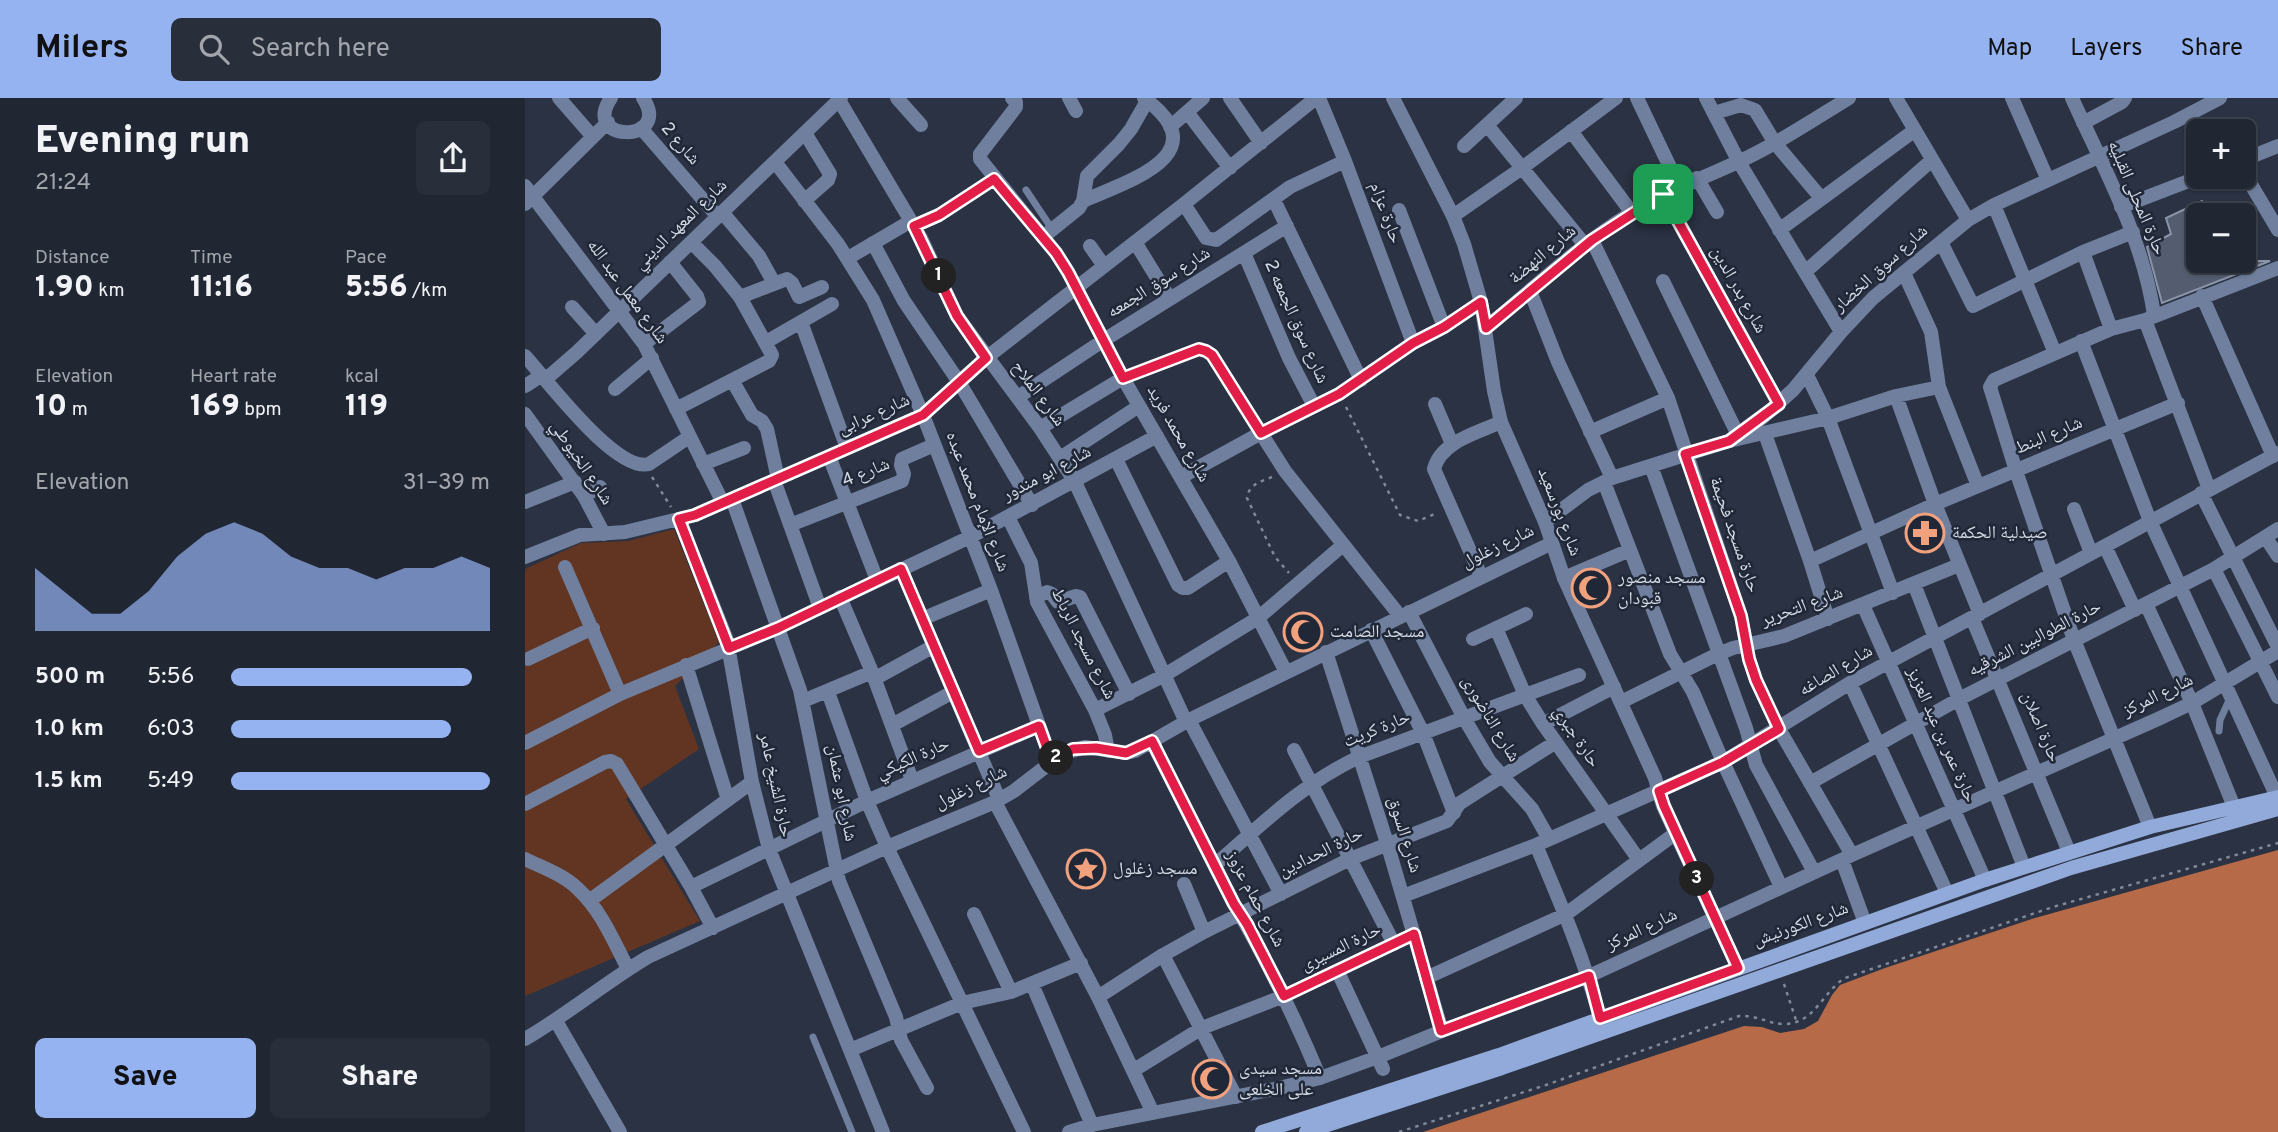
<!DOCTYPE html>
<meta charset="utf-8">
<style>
body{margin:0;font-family:Overpass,"Noto Naskh Arabic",sans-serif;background:#282e3a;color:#f1f3f6;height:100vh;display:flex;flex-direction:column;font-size:26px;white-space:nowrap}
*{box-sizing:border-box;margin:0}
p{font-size:23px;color:#a2a5ac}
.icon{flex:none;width:38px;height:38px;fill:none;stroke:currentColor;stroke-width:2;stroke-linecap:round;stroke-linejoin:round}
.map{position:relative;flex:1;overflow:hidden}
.details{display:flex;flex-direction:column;background:#202632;width:525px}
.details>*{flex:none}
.controls{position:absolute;left:1661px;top:21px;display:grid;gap:14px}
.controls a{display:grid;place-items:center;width:70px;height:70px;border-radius:10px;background:#202632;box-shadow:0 2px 5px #0004,0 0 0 2px #3d434d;font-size:35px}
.pin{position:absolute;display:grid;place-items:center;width:60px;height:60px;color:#fff;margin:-30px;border-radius:14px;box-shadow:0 4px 10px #0006}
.km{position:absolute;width:35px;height:35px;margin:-18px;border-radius:50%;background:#222;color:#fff;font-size:19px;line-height:35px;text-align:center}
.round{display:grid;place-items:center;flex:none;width:74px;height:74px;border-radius:10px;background:#282e3a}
.summary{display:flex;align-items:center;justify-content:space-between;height:119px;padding:0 35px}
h1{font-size:38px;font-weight:800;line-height:52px}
.metrics{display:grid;grid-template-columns:repeat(3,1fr);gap:10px;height:119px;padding:7px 35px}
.metrics div{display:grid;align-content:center}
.metrics b{font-size:30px;font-weight:800}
.metrics small{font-size:19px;font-weight:400}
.metrics p{font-size:19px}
.chart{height:196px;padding:14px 35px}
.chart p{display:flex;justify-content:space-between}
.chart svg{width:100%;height:126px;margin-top:7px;fill:#95b2f1;opacity:.7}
.primary-button{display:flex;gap:14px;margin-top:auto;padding:14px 35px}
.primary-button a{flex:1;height:80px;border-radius:10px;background:#95b2f1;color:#111;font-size:28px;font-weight:800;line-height:80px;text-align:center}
.primary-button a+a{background:#282e3a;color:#f1f3f6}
ul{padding:0 35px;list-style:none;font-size:23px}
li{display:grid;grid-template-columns:112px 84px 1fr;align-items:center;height:52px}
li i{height:18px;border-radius:9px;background:#95b2f1}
header{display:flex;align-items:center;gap:42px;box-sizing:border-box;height:98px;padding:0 35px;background:#95b2f1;color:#111}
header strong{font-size:33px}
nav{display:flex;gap:38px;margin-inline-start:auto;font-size:24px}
.search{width:490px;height:63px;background:#282e3a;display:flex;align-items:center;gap:18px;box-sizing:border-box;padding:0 24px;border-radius:10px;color:#a2a5ac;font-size:26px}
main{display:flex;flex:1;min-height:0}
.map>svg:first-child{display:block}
.green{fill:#613522}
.water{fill:#b66a48}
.building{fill:#535d6f;stroke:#8b95a9;stroke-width:2}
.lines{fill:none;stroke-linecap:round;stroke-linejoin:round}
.path{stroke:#818896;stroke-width:2.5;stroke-dasharray:3.5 5;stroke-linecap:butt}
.service{stroke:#6f7f9d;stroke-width:7}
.minor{stroke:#6f7f9d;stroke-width:14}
.tertiary{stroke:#6f7f9d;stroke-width:14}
.secondary{stroke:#91aada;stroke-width:14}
.route-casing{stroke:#fff;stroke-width:14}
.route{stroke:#e11d48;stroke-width:9}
.labels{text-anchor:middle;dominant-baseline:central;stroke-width:5;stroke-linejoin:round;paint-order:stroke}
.street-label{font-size:18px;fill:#d5dbe6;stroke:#202838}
.poi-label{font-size:18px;fill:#d5dbe6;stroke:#202838;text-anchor:start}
</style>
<header>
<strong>Milers</strong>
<div class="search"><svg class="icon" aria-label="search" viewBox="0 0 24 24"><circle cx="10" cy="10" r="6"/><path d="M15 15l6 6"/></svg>Search here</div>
<nav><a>Map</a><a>Layers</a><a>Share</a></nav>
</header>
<main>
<section class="details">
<div class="summary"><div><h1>Evening run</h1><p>21:24</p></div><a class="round"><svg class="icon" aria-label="share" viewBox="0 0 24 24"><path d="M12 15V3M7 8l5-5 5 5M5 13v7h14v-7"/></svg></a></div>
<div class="metrics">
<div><p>Distance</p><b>1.90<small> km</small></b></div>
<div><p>Time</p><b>11:16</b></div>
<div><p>Pace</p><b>5:56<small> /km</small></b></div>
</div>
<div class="metrics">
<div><p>Elevation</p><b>10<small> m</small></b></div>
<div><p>Heart rate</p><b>169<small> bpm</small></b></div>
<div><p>kcal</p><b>119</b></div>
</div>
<div class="chart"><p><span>Elevation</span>31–39 m</p>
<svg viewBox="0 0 160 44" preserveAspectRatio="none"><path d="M0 44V22L10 30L20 38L30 38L40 30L50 18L60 10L70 6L80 10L90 18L100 22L110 22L120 26L130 22L140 22L150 18L160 22V44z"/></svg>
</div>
<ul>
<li><b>500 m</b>5:56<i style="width:93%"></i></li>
<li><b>1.0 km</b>6:03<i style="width:85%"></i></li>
<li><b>1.5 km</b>5:49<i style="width:100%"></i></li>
</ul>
<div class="primary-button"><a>Save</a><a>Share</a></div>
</section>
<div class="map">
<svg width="1753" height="1034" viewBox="0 0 1753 1034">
<rect width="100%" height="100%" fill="#2a3243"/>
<path class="green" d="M149,431L194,544L150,588L174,651L101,701L175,823L0,898V471L56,445L103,443Z"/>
<path class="water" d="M1753,752V1034H898L1219,928L1237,929L1255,935L1279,931L1293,923L1307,897L1315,887L1360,870L1510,820Z"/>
<path class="building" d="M1677,103L1688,117H1673V163H1745L1637,205L1622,149L1646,136L1641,120Z"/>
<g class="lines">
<path class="path" d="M611,275L674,251L681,253L687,258L730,324
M821,309L875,417L893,423L912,415
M127,379L146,409
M747,379C735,384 724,386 722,400L750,459L764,475
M1259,886L1271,922
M874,1034L1021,987L1214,918C1233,917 1243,926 1259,926C1290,926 1298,893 1320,880L1528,809L1753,745"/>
<path class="service" d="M501,92L527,131
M1694,633L1695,622L1706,598
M288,939L327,1034"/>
<path class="minor" d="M34,0L68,39
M86,0C55,45 148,46 118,0
M372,0L396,27
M487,0L491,4V9L455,56V61L531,155L543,174L598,280L704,463L761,574
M544,0L551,13
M705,0L736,45
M794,0L820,63L888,245
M1112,0L1154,88
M1181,0L1214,64L1316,234
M1371,0L1443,122
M1487,0L1523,82
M1547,0C1579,71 1618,140 1629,217
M314,2L396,140L432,218L515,330L550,384L661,624
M662,14L705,70
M1189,15L1216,7L1230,12L1250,45L1296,100
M1558,25L1597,4L1600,0
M962,27L1060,147
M645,29L678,0
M116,30L193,119
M1046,33L1107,115
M939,48L991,0
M1718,62L1753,48
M250,64L313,146L348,202L398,317L466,492L527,664
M1718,73L1753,132
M1172,80L1192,114
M0,88L119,246L198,405
M1138,96L1254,306
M749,102L836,282
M279,103L303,82L305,76L280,35
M558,103C603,83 695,56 619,0
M0,106L83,24
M659,106L681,140L691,142L765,89L820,63
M1469,107L1530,255
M1596,109L1674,79
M874,112L919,229
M197,114L234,158L249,185
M928,118L997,70L1091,0
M389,128L414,117L469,81
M1254,132L1390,32
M518,139L554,110L558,103L562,78L594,46L606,31L622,3
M1067,142L1143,300L1216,518L1224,561L1231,582L1254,631L1327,757
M610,144L645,201
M1416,144L1448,208L1558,154L1608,134
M348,145L379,203L434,284L507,407
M565,148L579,168
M1558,154L1586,231
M719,155L764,260L789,308
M323,160L386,123
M1280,174L1407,62
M1379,175L1406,234L1414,289L1453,388
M1138,183L1213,337
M1005,193L1033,264L1087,380
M1677,198L1748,358
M215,199L262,181L267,185L274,199L297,189
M47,209L71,236
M1620,222L1684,391
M276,224L322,350
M961,230C1009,190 1055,146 1108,114C1142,94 1177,80 1213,64C1252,46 1288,22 1324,0
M1556,243L1625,423L1752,699
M241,244L307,206
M119,246L174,204L172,198L145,164
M0,258C22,282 91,375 124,366L164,339
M1282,277L1303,320L1368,495
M21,281L52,254L316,0
M207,282L227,317L237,323L242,331L253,381
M0,288L17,277
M90,291L127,260
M1371,298L1410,406L1455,516
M493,299L579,242L762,128
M910,306L927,346
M151,311L244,263L247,257L215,199L190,168L166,144
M0,316L59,398L79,436
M515,330L598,280
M1065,334L1143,300
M736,335L760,373L875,518
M1240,336L1285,463L1303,521
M1204,343L1237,320L1268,292L1316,234L1348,200L1443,122L1469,107L1649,24L1695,0
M304,358L352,482
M535,360L614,308
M591,361L653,487L658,490H663L704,463
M178,366L219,350
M1126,368L1221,630L1231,667L1289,774
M656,379L736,335L814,296L888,245L919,229L956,204
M249,382L295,510
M1079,384L1145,556L1168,594L1198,664L1256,789
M1676,395L1753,549
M59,398L75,389
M207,401L275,592L314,783L371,919L376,942L402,990
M0,404L50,384
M1549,411L1566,455
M483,419L506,465L512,504L570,612L580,637L583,653
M154,421L202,542L227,684L244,751L358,1034
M1020,424L1063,392L1087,380L1204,343L1303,320L1371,298L1414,289
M265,427L377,383L379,376L376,367L377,361L409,347
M1741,440L1753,458
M1580,448L1610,512
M0,459L55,437L100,434L170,417L398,317L461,260L659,106L791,0
M1285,463L1410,406L1653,305
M40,469L95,596
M376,471L474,701
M1689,471L1753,599
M956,478L909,371C916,343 953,335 976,324
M1039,480L1105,452
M1389,486L1499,769
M315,499L347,574L387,682
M511,499L522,494L527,496L533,504L551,498L555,499L604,596
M1621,506L1667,605L1709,709
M1338,507L1460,782
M884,514L939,620L965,664L1007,711L1024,741
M1447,520L1544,754
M397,521L466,492
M971,530L1000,597L1018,626L1114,762
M846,532L898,635L929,715
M948,541L1001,516
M801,554L862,745L917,933
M3,561L68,530
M161,567L203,702
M349,581L409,548
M1325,585L1422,795
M303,594L342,703L362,749L499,1034
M278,603L347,574
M1096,604L1193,556L1208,550L1259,538L1434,467
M570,612L638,578L733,520L818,447
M664,622L756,796
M1018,626L1089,589
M367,627L428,594
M627,644L709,806C742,862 770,920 795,980
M0,645L95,596L253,530L445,439L632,338
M769,652L869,846
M1285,685L1434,601L1689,471L1753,431
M470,704L573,899L628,1015
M0,706L80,664L86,663L92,666L166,789L188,830
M1625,729L1549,542L1491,373L1465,289L1469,282L1586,231L1620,222L1753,170
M1011,747C1035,804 1059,860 1075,920
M0,761C18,770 39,777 53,791C76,812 89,844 103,871
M1317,762L1340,825
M690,767C737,726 777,686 834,659L1054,577
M659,786L679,834
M166,789L342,703L514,628
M878,798L1011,747L1198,664L1325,585L1753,355
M64,803L227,684
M449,816L486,894
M638,857L711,999
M813,874L858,971
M901,880L1041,816L1151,735
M507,886L567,1027
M573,899L638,857L679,834L825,761L922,723L935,705L1031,644
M31,923L95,1034
M0,941C43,916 81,884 123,859L362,749L470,704L489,693L537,656L560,649L601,655L610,653L664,622L1027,445
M325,952L437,905L486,894L556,865
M609,972L677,930L759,898L889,836
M544,1034L567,1027L754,990L795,980L853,959L917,933L1064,878L1327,757L1633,621L1667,605L1753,553"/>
<path class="tertiary" d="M868,0L928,118L939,146L956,204L969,293L976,324L1020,424L1039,480L1130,680L1138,708L1213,870"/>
<path class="secondary" d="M737,1034L974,957L1460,782L1625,729L1753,699
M781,1034L977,970L1546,770L1753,711"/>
</g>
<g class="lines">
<defs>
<path id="route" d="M469,81L531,155L543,174L598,280L674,251L681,253L687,257L736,335L814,296L888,245L919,229L956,204L961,230L1067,142L1138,96L1254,306L1204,343L1160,356L1216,518L1224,561L1231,582L1254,631L1198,664L1134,693L1139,708L1213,870L1075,920L1064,878L916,933L889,836L759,898L722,826L709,806L627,643L601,655L571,650L548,651L537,656L527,664L514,628L454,653L376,471L253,530L204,550L154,421L170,417L398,317L461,260L432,218L389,128L414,117Z"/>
</defs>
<use href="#route" class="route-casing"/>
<use href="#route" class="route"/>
</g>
<defs>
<symbol id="pharmacy-ring" viewBox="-11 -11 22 22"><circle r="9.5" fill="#202838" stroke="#f2a17e" stroke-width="1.5"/><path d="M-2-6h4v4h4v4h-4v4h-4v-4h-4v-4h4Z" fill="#f2a17e"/></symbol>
<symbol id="mosque-ring" viewBox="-11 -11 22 22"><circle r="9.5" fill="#202838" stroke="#f2a17e" stroke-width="1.5"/><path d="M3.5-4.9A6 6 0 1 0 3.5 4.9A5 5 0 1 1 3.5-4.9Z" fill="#f2a17e"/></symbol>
<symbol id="sight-ring" viewBox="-11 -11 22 22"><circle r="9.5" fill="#202838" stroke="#f2a17e" stroke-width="1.5"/><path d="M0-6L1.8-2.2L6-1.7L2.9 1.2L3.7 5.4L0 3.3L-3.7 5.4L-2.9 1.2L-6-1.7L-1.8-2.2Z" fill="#f2a17e"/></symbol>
</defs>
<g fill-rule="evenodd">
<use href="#pharmacy-ring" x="1378" y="413" width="44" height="44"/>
<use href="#mosque-ring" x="1044" y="468" width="44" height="44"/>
<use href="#mosque-ring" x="756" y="512" width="44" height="44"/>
<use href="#sight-ring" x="539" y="749" width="44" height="44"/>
<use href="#mosque-ring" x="665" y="959" width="44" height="44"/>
</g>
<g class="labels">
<g class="street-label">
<text transform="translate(155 46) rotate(49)">شارع 2</text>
<text transform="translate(1611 100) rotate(67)">حارة المحلى القبليه</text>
<text transform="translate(860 115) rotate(70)">حارة عزام</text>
<text transform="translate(156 127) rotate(-44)">شارع المعهد الديني</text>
<text transform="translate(1018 157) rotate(-40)">شارع النهضة</text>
<text transform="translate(1356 171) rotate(-42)">شارع سوق الخضار</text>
<text transform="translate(634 185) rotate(-32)">شارع سوق الجمعه</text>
<text transform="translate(1213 192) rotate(61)">شارع بدر الدين</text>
<text transform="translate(102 194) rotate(54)">شارع معمل عبد الله</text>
<text transform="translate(771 224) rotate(66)">شارع سوق الجمعه 2</text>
<text transform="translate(513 296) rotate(53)">شارع الملاح</text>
<text transform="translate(349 317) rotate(-24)">شارع عرابى</text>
<text transform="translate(653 336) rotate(60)">شارع محمد فريد</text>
<text transform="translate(1524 338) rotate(-23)">شارع البنط</text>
<text transform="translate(56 365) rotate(56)">شارع الخيوطي</text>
<text transform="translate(341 375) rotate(-22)">شارع 4</text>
<text transform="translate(522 376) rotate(-28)">شارع ابو مندور</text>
<text transform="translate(452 404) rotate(69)">شارع الإمام محمد عبده</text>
<text transform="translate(1034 414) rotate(69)">شارع بورسعيد</text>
<text transform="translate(1209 437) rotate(71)">حارة مسجد فحيمة</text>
<text transform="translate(973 449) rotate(-26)">شارع زغلول</text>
<text transform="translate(1277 509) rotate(-20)">شارع التحرير</text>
<text transform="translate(1510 541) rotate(-27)">حارة الطوالبين الشرقيه</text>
<text transform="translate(558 546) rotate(63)">شارع مسجد الرباط</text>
<text transform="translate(1311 573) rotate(-31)">شارع الصاغه</text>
<text transform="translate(1633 598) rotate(-26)">شارع المركز</text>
<text transform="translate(965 621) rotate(59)">شارع الناضورى</text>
<text transform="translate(1515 629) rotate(67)">حارة اصلان</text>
<text transform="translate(852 632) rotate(-22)">حارة كريت</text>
<text transform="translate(1416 637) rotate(66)">حارة عمر بن عبد العزيز</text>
<text transform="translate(1051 639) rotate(56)">حارة جبري</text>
<text transform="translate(388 661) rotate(-24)">حارة الكيكي</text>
<text transform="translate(250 687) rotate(78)">حارة الشيخ عامر</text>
<text transform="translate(446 690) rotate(-26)">شارع زغلول</text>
<text transform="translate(316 695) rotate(79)">شارع ابو عثمان</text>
<text transform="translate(879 737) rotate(73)">شارع السوق</text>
<text transform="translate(796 755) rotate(-26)">حارة الحدادين</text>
<text transform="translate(730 801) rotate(62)">شارع حمام عزوز</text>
<text transform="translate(1276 827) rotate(-20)">شارع الكورنيش</text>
<text transform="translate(1117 832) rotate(-25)">شارع المركز</text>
<text transform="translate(816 850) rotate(-26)">حارة المسيرى</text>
</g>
<g class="poi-label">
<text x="1427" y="435">صيدلية الحكمة</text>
<text x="1093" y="480">مسجد منصور<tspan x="1093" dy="21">قبودان</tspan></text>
<text x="805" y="534">مسجد الصامت</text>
<text x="588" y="771">مسجد زغلول</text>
<text x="714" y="971">مسجد سيدى<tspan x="714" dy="21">على الخلعى</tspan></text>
</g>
</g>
</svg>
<div class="controls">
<a>+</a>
<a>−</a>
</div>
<div class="pin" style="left:1138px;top:96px;background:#1e9e55"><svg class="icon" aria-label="arrive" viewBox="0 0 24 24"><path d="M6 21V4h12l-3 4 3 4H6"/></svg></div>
<b class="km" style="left:414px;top:178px">1</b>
<b class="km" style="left:531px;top:660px">2</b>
<b class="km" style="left:1172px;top:781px">3</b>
</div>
</main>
